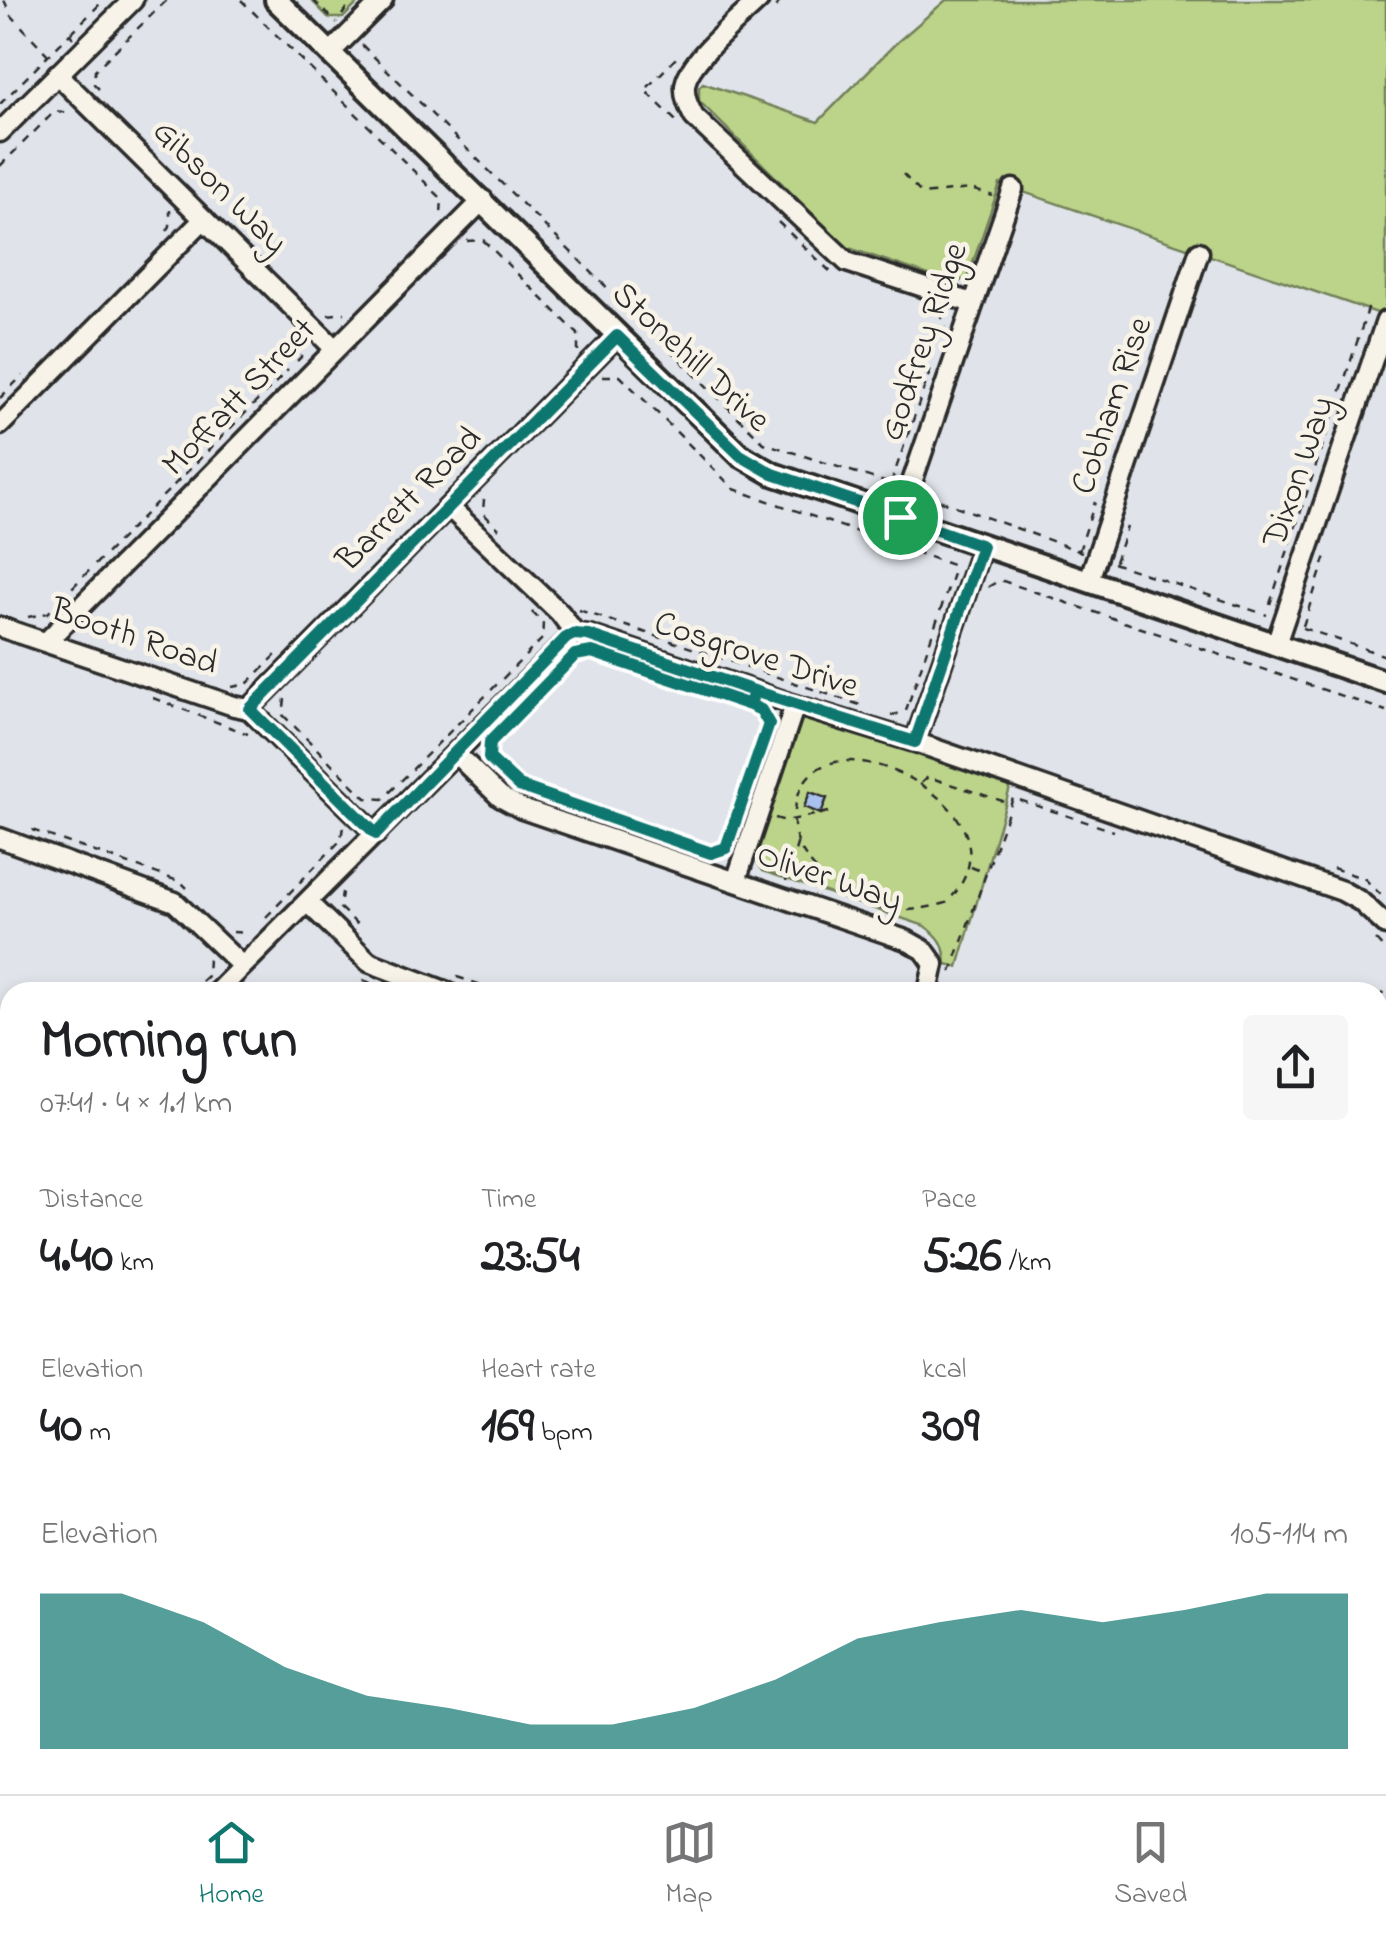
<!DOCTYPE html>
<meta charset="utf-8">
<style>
body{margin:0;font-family:"Indie Flower",sans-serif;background:#f6f6f6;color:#202124;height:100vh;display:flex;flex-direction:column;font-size:38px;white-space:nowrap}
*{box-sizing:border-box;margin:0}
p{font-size:32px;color:#757577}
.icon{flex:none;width:55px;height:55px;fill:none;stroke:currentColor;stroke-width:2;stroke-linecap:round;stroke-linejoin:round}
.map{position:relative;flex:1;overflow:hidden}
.drawer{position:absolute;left:0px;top:982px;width:1388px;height:812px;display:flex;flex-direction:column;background:#fff;border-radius:30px 30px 0 0;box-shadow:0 5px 15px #0003}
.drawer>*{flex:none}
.pin{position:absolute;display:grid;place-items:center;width:85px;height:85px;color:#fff;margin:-42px;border:5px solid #fff;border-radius:50%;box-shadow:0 2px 10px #0007}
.round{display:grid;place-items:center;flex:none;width:105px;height:105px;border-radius:10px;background:#f6f6f6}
.head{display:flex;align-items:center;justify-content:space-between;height:170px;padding:0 40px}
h1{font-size:55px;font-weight:800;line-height:75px}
.metrics{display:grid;grid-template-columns:repeat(3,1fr);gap:15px;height:170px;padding:10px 40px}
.metrics div{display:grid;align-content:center}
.metrics b{font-size:50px;font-weight:800}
.metrics small{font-size:28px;font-weight:400}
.metrics p{font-size:28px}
.chart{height:280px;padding:20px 40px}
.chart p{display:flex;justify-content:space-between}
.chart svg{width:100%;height:180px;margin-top:10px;fill:#0f766e;opacity:.7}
.tabs{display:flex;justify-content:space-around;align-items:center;height:140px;border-top:2px solid #e0e0e0;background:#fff;font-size:28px;color:#757577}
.tabs a{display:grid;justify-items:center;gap:5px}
.tabs .on{color:#0f766e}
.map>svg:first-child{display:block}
.built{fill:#d0daec}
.green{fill:#bbd48a;stroke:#73805a;stroke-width:2.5}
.building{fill:#a9c1ef;stroke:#2b2b2b;stroke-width:2.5}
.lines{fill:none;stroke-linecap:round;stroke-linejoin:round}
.service-casing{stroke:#2b2b2b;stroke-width:16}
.minor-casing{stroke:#2b2b2b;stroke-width:25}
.tertiary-casing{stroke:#2b2b2b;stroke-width:28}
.path{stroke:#2b2b2b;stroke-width:2.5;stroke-dasharray:8 8;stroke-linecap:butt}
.service{stroke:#f7f3e8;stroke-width:9}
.minor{stroke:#f7f3e8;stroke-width:18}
.tertiary{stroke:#f7f3e8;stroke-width:20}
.route-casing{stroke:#fff;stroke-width:20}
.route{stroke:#0f766e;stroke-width:12}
.labels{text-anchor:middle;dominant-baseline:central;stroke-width:9;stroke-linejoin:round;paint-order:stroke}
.street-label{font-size:35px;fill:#2b2b2b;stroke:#f7f3e8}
</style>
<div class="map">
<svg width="1386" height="1794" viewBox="0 0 1386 1794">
<rect width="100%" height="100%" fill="#e0e4ea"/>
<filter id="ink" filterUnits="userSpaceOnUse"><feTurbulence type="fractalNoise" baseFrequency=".01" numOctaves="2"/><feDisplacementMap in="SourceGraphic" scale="20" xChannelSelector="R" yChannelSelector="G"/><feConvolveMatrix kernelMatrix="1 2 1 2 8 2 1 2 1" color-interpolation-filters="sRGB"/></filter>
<g filter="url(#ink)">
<path class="built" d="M1386,1212V1365L1378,1360V1237Z"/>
<path class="green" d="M311,0H361L343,18H329Z
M946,0H1386V316L1000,184L968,277L955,284L846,247L699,101V87L703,83L818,122L894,45Z
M803,714L1012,781L958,967L946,964C945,944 940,937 925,926L763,871L752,854L794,724Z
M0,1070L10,1073V1785H1291L1273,1794H0Z
M1378,1544L1386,1547V1738L1378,1743Z"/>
<path class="building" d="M810,792L827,798L821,814L804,807Z"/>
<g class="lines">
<defs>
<path id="service" d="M1378,1443L1386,1446"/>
<path id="minor" d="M759,0C740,19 687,61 685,86C684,98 689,107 694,117L847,262L972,303
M331,52L383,0
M57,74L334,348
M0,132L133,0
M0,425L204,219
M449,507L560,613L575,633
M900,517L1013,189
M1089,580L1199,252
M0,627L234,706L249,709L376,834
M46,642L483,200
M1276,644L1386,321
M249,709L617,336
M915,742L982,546
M456,754L500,797L522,809L906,940L924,950L934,964L928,992
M0,838L175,902L242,966
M736,881L795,705
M308,903L369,962L447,992
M217,992L575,633L589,635L795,705L915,742L1342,891L1360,901L1386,925
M1378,1032L1386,1024
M0,1059L10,1062
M1378,1531L1386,1534"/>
<path id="tertiary" d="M276,0L740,455L773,474L1386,682
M1361,1794L1386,1786"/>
</defs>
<use href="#service" class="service-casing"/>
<use href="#minor" class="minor-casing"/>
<use href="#tertiary" class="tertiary-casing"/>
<path class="path" d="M4,0L11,15L49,56
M241,0L442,199L441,214
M313,0L337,23
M775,7L782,0
M342,15L353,0
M71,33L104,0
M362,45L764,443L894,485
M99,89L94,84L95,70L167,0
M0,104L70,34L73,38
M676,121L645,90L678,56
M0,166L55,111L70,113
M903,174L922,194L971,189L993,196
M778,222L834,275
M167,231L170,226V210
M467,241L483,240L578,334V351
M939,312L946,327
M328,315L345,313
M297,361L301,357V341
M603,376H620L734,489L955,566
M0,398L23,375
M891,483L933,363
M925,495L1082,552
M484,499L483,513L499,529
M1079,551L1095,502
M1115,562L1127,527
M1113,563L1267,615
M988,587L1000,580L1386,711
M67,599L64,596L288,370
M1270,604L1369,306
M579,610L860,705
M28,617L48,613L63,597
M1303,626L1327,553
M1303,628L1386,656
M232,687L247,684L280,651
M153,698L248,734
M285,699L283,715L366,798L383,799L542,639L543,623L530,610
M909,702L955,568
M891,716L906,711L908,704
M490,744L489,758L516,784
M920,784C967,813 990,860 946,903C928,908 910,911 892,910C854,907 794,865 794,823C795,741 871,754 920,784L928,777L1009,803
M523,788L711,853L726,847L769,724L763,714
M775,818L786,821L829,812
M32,830L181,882L187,888
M971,867L986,873
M1333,868L1365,879L1386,900
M786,881L798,841
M342,892L340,908L359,926
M266,917L341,840L343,826
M233,932L249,933
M1376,940L1386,951
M951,972L1013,798L1114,831
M457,977L503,992
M363,980L393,992
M190,992L207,976L208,958
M1378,998L1386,989
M0,1036L10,1040
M1378,1068L1386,1059
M0,1084L10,1087
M1378,1369L1386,1372
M1378,1510L1386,1513
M1378,1556L1386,1559
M1378,1739L1386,1735
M1283,1794L1298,1785"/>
<use href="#service" class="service"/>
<use href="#minor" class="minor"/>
<use href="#tertiary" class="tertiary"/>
</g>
</g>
<g class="lines" filter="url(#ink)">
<defs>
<path id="route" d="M900,517L773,474L740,455L617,336L250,709L376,834L566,638L574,634L588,635L754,691L750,705L761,710L769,724L726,848L711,853L519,786L489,758L490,742L575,655L592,652L750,705L754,691L915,742L982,546L900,517"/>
</defs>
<use href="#route" class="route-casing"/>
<use href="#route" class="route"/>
</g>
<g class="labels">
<g class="street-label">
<text transform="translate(219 188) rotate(45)">Gibson Way</text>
<text transform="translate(925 342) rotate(-71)">Godfrey Ridge</text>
<text transform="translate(690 358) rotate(43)">Stonehill Drive</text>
<text transform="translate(240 398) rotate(-46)">Moffatt Street</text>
<text transform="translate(1113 406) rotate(-71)">Cobham Rise</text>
<text transform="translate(1300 472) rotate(-71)">Dixon Way</text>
<text transform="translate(410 500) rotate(-45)">Barrett Road</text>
<text transform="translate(134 638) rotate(19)">Booth Road</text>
<text transform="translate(756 656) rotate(18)">Cosgrove Drive</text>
<text transform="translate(829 879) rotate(19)">Oliver Way</text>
</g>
</g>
</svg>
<div class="pin" style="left:900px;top:517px;background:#1e9e55"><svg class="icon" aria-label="arrive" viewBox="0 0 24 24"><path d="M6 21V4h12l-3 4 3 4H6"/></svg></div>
<section class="drawer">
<div class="head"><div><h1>Morning run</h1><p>07:41 · 4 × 1.1 km</p></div><a class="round"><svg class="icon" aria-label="share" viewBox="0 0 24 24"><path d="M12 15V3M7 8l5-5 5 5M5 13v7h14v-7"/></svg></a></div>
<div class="metrics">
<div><p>Distance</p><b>4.40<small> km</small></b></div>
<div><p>Time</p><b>23:54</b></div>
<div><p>Pace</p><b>5:26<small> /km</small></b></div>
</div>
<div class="metrics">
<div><p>Elevation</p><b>40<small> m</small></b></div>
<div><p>Heart rate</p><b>169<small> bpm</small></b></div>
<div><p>kcal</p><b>309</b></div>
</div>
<div class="chart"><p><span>Elevation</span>105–114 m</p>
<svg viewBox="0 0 160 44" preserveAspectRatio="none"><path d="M0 44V6L10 6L20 13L30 24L40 31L50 34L60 38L70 38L80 34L90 27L100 17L110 13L120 10L130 13L140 10L150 6L160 6V44z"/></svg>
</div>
</section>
</div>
<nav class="tabs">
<a class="on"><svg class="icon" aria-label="home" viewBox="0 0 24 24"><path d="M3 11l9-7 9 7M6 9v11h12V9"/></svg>Home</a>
<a><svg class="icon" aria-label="map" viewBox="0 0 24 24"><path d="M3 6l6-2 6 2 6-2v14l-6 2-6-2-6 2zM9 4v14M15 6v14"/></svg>Map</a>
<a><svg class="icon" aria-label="saved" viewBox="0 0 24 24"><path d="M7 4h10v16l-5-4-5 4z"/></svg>Saved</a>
</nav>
